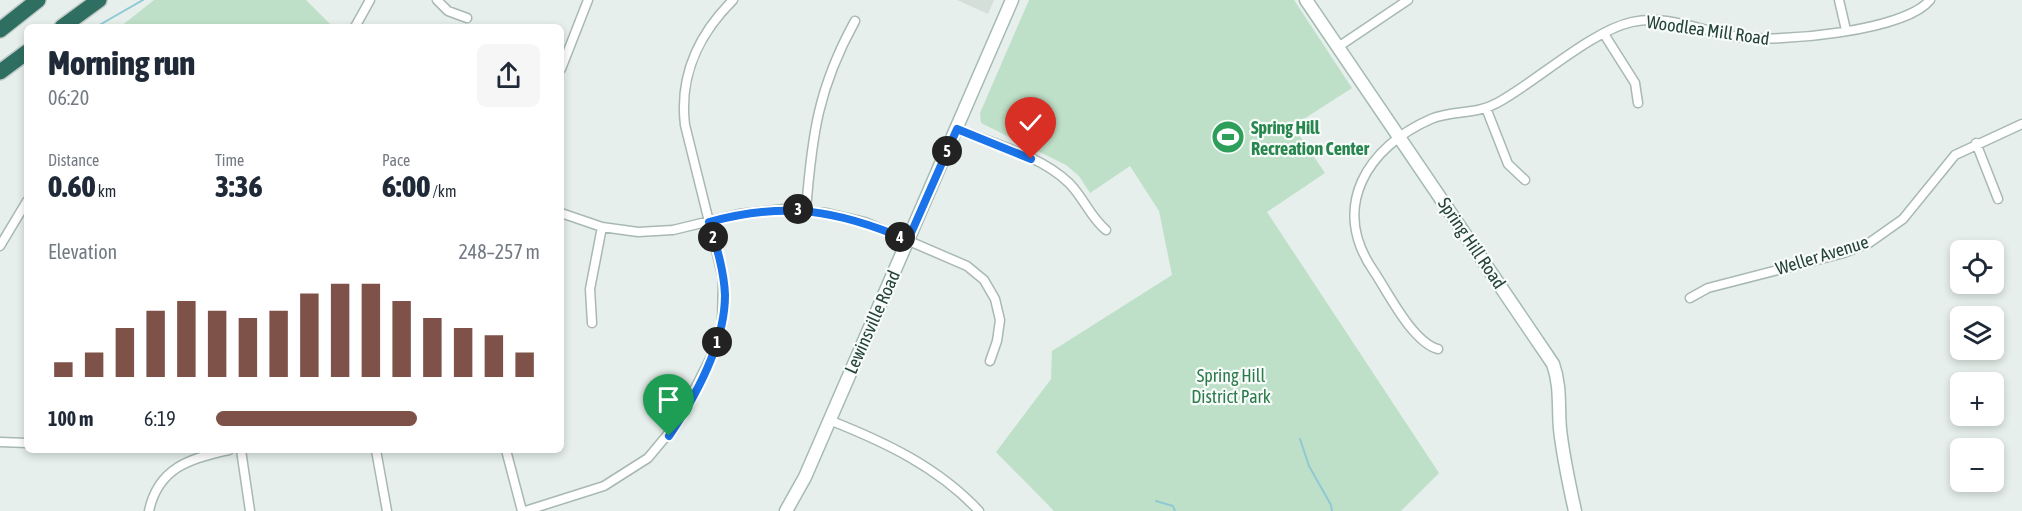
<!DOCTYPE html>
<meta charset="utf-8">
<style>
body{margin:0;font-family:"Asap Condensed",sans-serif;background:#f6f6f7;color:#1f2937;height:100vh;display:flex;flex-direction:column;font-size:22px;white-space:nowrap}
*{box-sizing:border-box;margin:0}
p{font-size:20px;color:#747a83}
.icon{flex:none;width:33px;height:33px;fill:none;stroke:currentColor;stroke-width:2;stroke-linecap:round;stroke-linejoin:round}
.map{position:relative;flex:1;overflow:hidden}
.side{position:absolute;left:24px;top:24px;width:540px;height:429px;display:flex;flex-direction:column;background:#fff;border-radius:9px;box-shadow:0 3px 9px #0003}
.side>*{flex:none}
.controls{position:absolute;left:1950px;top:240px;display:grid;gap:12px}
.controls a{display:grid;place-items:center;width:54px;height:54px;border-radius:9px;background:#fff;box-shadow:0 3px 9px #0003;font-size:30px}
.pin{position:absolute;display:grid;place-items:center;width:51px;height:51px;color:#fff;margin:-62px -26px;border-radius:50% 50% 50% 0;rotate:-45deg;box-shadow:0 0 6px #0007}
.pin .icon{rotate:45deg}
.km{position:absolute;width:30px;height:30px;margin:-15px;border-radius:50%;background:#222;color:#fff;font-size:16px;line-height:30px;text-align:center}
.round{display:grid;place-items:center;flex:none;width:63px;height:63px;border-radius:9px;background:#f6f6f7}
.headline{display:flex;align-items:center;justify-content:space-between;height:102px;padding:0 24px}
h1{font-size:33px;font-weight:800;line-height:45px}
.stats{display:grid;grid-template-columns:repeat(3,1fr);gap:9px;height:102px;padding:6px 24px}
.stats div{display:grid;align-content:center}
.stats b{font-size:30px;font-weight:800}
.stats small{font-size:16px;font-weight:400}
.stats p{font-size:16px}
.chart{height:168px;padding:12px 24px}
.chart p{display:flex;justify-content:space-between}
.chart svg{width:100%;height:108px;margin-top:6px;stroke:#7f5249;stroke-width:6}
ul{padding:0 24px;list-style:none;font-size:20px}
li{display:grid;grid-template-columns:96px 72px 1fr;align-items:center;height:45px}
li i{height:15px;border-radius:8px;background:#7f5249}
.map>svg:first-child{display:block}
.built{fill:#d4dfda}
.green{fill:#bfe0c8}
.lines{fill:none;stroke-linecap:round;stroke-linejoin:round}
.stream{stroke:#8ec9d4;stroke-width:2}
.street-casing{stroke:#a8b8b2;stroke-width:11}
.secondary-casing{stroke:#a4bbb3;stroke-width:15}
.highway-casing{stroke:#c2cac8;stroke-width:18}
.street{stroke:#fff;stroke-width:8}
.secondary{stroke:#fff;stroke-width:12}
.highway{stroke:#2f6f62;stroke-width:15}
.route-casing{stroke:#fff;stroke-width:12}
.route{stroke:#1a73e8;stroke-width:8}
.labels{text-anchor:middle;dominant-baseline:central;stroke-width:4.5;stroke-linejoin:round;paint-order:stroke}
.street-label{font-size:18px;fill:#24423a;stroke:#f7fbf9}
.leisure-label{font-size:18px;font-weight:bold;fill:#27864d;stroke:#f7fbf9;text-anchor:start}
.park-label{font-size:18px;fill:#2d7a4b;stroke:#f7fbf9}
</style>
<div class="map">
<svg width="2022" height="511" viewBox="0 0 2022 511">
<rect width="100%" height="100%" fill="#e6efeb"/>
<path class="built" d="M957,0H994L988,14Z"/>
<path class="green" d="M154,0H306L333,27H120Z
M1029,0H1294L1352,88L1293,126L1325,173L1267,212L1439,473L1401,511H1054L996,452L1051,379L1052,351L1172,275L1159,211L1130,166L1090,193L1079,176L1066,165L981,123L980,113Z"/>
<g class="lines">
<path class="stream" d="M96,27L143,0
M1300,439L1309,466L1331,505L1332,511
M1156,501L1173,506L1175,511"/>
<defs>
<path id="street" d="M437,0L448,11L467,18
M1839,0L1846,30
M355,27L370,0
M1604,34L1635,83L1638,103
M1338,47L1408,0
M561,69L588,0
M1486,108L1508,164L1525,180
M957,129C993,144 1040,155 1069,183C1084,198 1090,217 1106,230
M1976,143L1998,199
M806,210C812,135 818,88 855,21
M561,213L602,227L638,232L673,230L739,214L784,209L827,213L865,222L967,266L984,280L995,299L1000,320L997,341L990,361
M0,246L27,201
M1690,298L1708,288L1844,253L1869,243L1903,219L1955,155L2022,124
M592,323L590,289L602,227
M1438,349C1412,342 1388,292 1373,270C1330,207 1367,147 1431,119C1452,110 1476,115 1497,103C1536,82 1591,31 1632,22C1668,14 1704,32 1739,37C1778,43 1905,31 1930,0
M829,420C885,442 938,467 979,511
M0,442L27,443
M241,450L250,511
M376,450L387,511
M506,450L522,511
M149,511C158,468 190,458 229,450
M525,511L604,486L648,458L678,422L712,355L722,325L723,278L685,125C679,75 698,35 733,0"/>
<path id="secondary" d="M1306,0L1553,364C1561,386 1558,407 1560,429C1563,456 1569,484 1575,511
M786,511L805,477L1012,0"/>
<path id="highway" d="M62,27L99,0
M0,30L38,0
M0,72L27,52"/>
</defs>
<use href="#street" class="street-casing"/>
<use href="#secondary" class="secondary-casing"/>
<use href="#highway" class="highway-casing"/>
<use href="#street" class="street"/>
<use href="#secondary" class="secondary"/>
<use href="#highway" class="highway"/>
</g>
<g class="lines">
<defs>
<path id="route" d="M669,436C696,396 725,344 725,295C724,270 716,245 709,222C786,201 837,210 908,240L957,129L1031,159"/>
</defs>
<use href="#route" class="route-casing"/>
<use href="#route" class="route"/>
</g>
<defs>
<symbol id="stadium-disc" viewBox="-11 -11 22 22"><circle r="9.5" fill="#2e9e5b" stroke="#f7fbf9"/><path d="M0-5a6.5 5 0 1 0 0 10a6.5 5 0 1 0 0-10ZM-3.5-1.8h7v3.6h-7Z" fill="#fff"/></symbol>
</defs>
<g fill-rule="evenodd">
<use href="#stadium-disc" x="1209" y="118" width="38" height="38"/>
</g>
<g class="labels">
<g class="street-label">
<text transform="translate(1708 30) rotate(8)">Woodlea Mill Road</text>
<text transform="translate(1472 243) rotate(56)">Spring Hill Road</text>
<text transform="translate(1822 255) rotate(-17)">Weller Avenue</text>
<text transform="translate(872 322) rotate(-66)">Lewinsville Road</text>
</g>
<g class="leisure-label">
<text x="1251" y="127">Spring Hill<tspan x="1251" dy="21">Recreation Center</tspan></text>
</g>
<g class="park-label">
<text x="1231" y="375">Spring Hill<tspan x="1231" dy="21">District Park</tspan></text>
</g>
</g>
</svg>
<div class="controls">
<a><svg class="icon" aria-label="locate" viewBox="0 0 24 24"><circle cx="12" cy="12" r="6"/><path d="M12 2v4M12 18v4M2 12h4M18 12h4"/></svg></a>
<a><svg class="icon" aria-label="layers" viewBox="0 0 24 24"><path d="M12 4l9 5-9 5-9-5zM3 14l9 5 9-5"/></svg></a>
<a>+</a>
<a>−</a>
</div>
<div class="pin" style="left:669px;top:436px;background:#1e9e55"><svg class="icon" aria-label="arrive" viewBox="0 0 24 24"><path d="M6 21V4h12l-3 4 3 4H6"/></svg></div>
<div class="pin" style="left:1031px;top:159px;background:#d93025"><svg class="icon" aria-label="check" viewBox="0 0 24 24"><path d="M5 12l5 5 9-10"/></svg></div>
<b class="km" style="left:717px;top:342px">1</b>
<b class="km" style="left:713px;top:237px">2</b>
<b class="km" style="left:798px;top:209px">3</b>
<b class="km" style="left:900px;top:237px">4</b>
<b class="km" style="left:947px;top:151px">5</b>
<section class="side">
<div class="headline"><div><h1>Morning run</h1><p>06:20</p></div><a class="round"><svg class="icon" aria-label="share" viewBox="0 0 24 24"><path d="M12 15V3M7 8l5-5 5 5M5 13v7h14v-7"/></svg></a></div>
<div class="stats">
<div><p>Distance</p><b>0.60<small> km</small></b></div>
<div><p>Time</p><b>3:36</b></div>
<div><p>Pace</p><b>6:00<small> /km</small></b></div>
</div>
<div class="chart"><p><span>Elevation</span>248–257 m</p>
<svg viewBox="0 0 160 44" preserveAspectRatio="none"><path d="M5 44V38M15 44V34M25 44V24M35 44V17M45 44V13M55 44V17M65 44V20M75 44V17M85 44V10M95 44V6M105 44V6M115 44V13M125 44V20M135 44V24M145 44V27M155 44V34"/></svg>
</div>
<ul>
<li><b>100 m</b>6:19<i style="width:62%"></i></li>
</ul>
</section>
</div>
